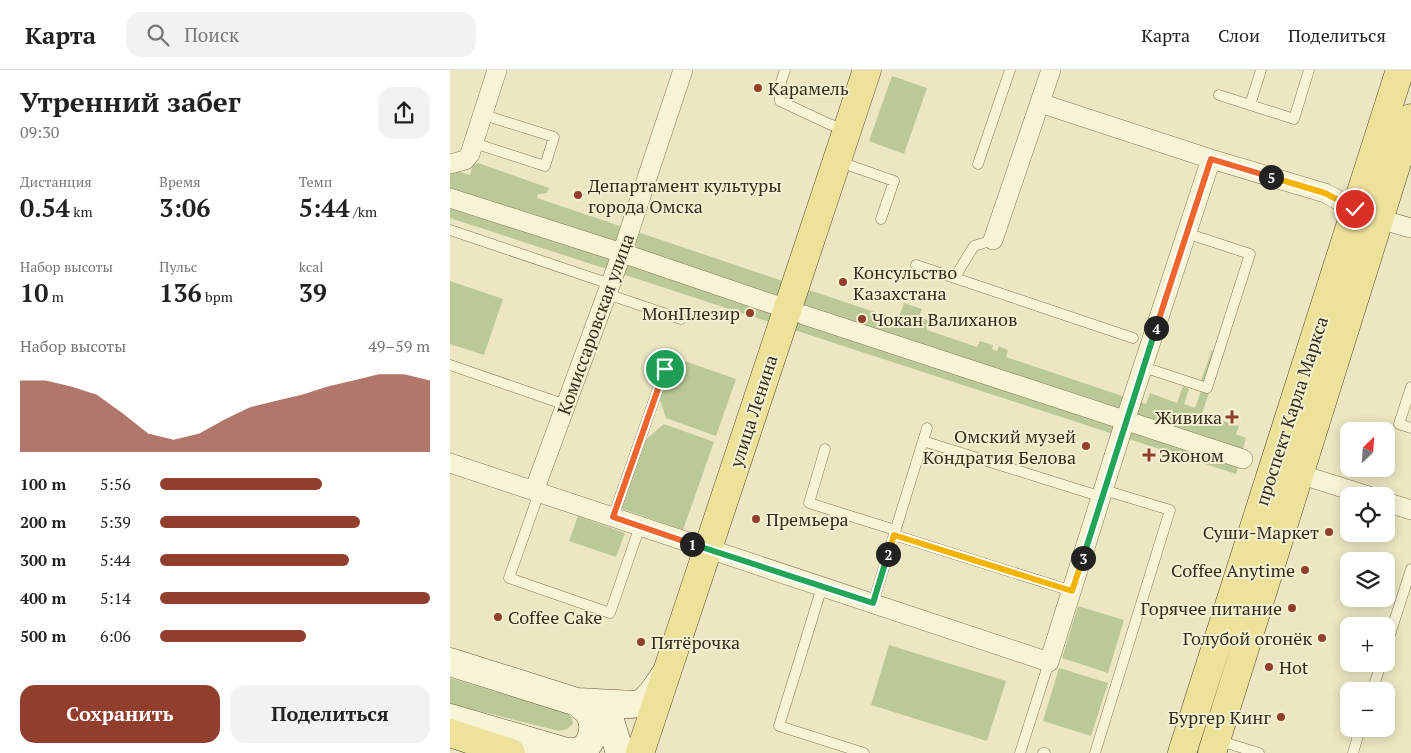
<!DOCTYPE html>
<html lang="ru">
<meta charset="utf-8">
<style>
body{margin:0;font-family:"PT Serif",serif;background:#f2f2f2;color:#222;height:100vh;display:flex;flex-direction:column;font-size:19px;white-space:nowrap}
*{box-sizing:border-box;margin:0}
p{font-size:16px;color:#767676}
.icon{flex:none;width:28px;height:28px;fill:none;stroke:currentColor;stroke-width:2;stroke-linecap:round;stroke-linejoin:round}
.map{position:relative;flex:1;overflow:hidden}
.panel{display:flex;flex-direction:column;background:#fff;width:450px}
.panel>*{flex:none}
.needle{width:32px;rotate:25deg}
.fabs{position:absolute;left:890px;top:352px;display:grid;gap:10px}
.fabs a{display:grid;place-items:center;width:55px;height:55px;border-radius:10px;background:#fff;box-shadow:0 2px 12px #0003;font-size:25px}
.pin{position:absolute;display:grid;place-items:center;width:42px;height:42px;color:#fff;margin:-21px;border:2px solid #fff;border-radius:50%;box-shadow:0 1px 5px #0007}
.km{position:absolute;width:25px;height:25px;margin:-12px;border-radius:50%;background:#222;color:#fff;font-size:14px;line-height:25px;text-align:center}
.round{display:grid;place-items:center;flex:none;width:52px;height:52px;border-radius:15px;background:#f2f2f2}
.head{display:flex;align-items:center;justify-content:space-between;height:85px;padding:0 20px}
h1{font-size:28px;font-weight:700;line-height:38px}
.metrics{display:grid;grid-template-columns:repeat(3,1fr);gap:8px;height:85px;padding:5px 20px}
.metrics div{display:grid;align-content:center}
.metrics b{font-size:25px;font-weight:700}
.metrics small{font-size:14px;font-weight:400}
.metrics p{font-size:14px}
.chart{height:140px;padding:10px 20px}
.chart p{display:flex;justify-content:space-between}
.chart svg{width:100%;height:90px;margin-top:5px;fill:#913e2d;opacity:.7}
.button{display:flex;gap:10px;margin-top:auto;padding:10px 20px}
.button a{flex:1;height:58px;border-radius:15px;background:#913e2d;color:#fff;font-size:20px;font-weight:700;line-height:58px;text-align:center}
.button a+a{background:#f2f2f2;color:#222}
ul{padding:0 20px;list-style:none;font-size:16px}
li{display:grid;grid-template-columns:80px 60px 1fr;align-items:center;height:38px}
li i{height:12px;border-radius:6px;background:#913e2d}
header{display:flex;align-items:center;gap:30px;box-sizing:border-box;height:70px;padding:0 25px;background:#fff;border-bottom:1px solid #e0e0e0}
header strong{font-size:24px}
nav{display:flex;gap:28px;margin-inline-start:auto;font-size:18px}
.search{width:350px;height:45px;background:#f2f2f2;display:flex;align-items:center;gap:12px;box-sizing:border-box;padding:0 18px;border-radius:15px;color:#767676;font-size:19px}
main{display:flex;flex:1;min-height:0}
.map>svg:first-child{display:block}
.green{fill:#bac997}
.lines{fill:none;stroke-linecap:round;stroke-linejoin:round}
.lane-casing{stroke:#85785a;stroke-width:11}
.street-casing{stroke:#85785a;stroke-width:20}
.secondary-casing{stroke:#66593d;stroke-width:29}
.primary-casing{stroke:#52462e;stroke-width:29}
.lane{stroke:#f7f3d5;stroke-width:10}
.street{stroke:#f7f3d5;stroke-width:19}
.secondary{stroke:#f7f3d5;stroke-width:28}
.primary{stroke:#eee29b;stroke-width:28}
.split-1-casing{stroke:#fff;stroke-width:10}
.split-2-casing{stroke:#fff;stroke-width:10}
.split-3-casing{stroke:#fff;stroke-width:10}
.split-4-casing{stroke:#fff;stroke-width:10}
.split-5-casing{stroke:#fff;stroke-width:10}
.split-6-casing{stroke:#fff;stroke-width:10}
.split-1{stroke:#f0652b;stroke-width:6}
.split-2{stroke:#22a559;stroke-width:6}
.split-3{stroke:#f5b400;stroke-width:6}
.split-4{stroke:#22a559;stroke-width:6}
.split-5{stroke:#f0652b;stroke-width:6}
.split-6{stroke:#f5b400;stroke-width:6}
.poi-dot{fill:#913e2d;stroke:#f3f0d1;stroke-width:2}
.labels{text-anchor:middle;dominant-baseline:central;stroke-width:4;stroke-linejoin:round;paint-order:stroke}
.poi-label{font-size:18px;fill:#352d1e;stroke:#f3f0d1;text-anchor:start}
.street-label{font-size:18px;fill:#352d1e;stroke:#f3f0d1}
</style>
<header>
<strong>Карта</strong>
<div class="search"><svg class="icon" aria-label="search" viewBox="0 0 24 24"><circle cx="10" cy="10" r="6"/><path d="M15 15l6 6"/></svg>Поиск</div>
<nav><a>Карта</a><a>Слои</a><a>Поделиться</a></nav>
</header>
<main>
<section class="panel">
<div class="head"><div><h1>Утренний забег</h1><p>09:30</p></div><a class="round"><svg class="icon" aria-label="share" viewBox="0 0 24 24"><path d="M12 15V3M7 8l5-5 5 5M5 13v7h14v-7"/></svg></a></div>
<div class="metrics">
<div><p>Дистанция</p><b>0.54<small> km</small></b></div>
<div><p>Время</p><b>3:06</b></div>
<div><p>Темп</p><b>5:44<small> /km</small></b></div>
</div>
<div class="metrics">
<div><p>Набор высоты</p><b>10<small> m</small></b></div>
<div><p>Пульс</p><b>136<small> bpm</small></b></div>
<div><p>kcal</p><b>39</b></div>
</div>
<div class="chart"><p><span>Набор высоты</span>49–59 m</p>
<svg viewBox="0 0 160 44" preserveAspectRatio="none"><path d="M0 44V9L10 9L20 12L30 16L40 25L50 35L60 38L70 35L80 28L90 22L100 19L110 16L120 12L130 9L140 6L150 6L160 9V44z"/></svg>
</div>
<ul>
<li><b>100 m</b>5:56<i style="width:60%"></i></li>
<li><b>200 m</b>5:39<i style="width:74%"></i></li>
<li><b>300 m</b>5:44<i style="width:70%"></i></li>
<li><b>400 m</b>5:14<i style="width:100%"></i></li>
<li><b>500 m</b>6:06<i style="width:54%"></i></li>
</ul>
<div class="button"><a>Сохранить</a><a>Поделиться</a></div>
</section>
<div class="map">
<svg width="961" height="683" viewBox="0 0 961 683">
<rect width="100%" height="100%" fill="#ece7c2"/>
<path class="green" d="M442,6L477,18L454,84L419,71Z
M28,93L99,118L97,123L88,124L87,128L448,250L454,233L472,239L469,247L480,251L477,260L527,277L530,271L543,275L542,279L547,281L549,276L558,280L556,287L696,334L700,323L727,333L733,316L739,319L734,334L745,338L751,321L748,319L762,280L769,283L756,322L759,323L749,352L756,354L759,346L789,356L786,364L796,368L786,404L0,148V99L20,105L23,95Z
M0,211L53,229L34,285L0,274Z
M223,287L286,309L266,366L216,348L209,327Z
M214,354L264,372L233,460L170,438L194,371Z
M128,446L175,463L166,487L119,471Z
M628,536L674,550L658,603L612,588Z
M439,575L556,611L537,671L421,635Z
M609,598L658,613L641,666L593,651Z
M0,608L117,643L122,648L123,654L117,659L109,661L0,634Z"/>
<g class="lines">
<defs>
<path id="lane" d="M335,0L330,15V31L379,54L396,60
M769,25L844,49L859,0
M800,35L811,0
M24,73L95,96L104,67L34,45
M387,91L444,111L431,149
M528,94L560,0
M0,160L160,214
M466,195L683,268
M505,207L524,176L543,170
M157,224L231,249
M0,295L116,335
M693,297L757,318L800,184L736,163
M961,317L949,354L961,358
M473,371L652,427
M375,379L359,433L445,460
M89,423L59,508L160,543L190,456
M163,447L215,299
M444,465L622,521
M372,517L329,656L414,683
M423,533L477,358
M936,577L961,499
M922,621L931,594
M767,670L809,683
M570,683L599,592
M593,683H595
M645,683L720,440L654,420
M903,683L910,659"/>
<path id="street" d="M590,33L761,89L875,123L905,139
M0,94L15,90L20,84L47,0
M0,128L172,183L325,235
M929,149L961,158
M543,170L601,0
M354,245L793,389
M0,393L599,592L675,351L761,89
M849,404L919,426
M84,421L172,183L233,0
M936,432L961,440"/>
<path id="secondary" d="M0,592L127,632C139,632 185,637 193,632C203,626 208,614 215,605
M145,633L158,644L170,683
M0,648L113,681C117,681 125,683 129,681C143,676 147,655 139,643C136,639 131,635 127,632"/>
<path id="primary" d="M0,663L61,683
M190,683L417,0
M732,683L950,0
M762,683L961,48"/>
</defs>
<use href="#lane" class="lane-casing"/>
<use href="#street" class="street-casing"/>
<use href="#secondary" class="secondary-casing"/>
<use href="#primary" class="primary-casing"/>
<use href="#lane" class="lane"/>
<use href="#street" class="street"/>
<use href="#secondary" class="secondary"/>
<use href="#primary" class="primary"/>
</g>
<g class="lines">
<defs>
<path id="split-1" d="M215,299L163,447L242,474"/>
<path id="split-2" d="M242,474L423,533L438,484"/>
<path id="split-3" d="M438,484L444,465L622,521L633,488"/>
<path id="split-4" d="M633,488L706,258"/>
<path id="split-5" d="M706,258L761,89L821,107"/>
<path id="split-6" d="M821,107L875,123L905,139"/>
</defs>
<use href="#split-1" class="split-1-casing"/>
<use href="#split-2" class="split-2-casing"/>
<use href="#split-3" class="split-3-casing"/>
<use href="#split-4" class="split-4-casing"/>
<use href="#split-5" class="split-5-casing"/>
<use href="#split-6" class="split-6-casing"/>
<use href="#split-1" class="split-1"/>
<use href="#split-2" class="split-2"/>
<use href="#split-3" class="split-3"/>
<use href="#split-4" class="split-4"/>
<use href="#split-5" class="split-5"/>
<use href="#split-6" class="split-6"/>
</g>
<g class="poi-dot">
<circle cx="308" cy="18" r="5"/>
<circle cx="128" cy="125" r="5"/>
<circle cx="393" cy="212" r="5"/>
<circle cx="300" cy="243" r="5"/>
<circle cx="412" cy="249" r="5"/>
<path d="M779.5 339.5h5v5h5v5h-5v5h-5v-5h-5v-5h5z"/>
<circle cx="636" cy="376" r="5"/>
<path d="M696.5 377.5h5v5h5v5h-5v5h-5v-5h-5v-5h5z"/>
<circle cx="306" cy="449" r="5"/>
<circle cx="879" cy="462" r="5"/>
<circle cx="855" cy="500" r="5"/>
<circle cx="842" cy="538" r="5"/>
<circle cx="48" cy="547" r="5"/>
<circle cx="872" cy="568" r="5"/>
<circle cx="191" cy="572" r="5"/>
<circle cx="819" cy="597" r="5"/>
<circle cx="831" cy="647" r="5"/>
</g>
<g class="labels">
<g class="poi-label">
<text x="318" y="18">Карамель</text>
<text x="138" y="115">Департамент культуры<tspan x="138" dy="21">города Омска</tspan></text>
<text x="403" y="202">Консульство<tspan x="403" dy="21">Казахстана</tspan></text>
<text x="290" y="243" text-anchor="end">МонПлезир</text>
<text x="422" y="249">Чокан Валиханов</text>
<text x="772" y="347" text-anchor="end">Живика</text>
<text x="626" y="366" text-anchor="end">Омский музей<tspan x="626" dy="21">Кондратия Белова</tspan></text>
<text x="709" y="385">Эконом</text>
<text x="316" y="449">Премьера</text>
<text x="869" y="462" text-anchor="end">Суши-Маркет</text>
<text x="845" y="500" text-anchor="end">Coffee Anytime</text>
<text x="832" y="538" text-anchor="end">Горячее питание</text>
<text x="58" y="547">Coffee Cake</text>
<text x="862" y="568" text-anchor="end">Голубой огонёк</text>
<text x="201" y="572">Пятёрочка</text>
<text x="829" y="597">Hot</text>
<text x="821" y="647" text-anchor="end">Бургер Кинг</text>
</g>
<g class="street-label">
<text transform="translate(145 254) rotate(-70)">Комиссаровская улица</text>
<text transform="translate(303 341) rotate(-72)">улица Ленина</text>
<text transform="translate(841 341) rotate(-72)">проспект Карла Маркса</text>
</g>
</g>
</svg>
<div class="fabs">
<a><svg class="needle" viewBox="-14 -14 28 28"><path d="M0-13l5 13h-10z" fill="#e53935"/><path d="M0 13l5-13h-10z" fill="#767676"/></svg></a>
<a><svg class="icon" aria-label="locate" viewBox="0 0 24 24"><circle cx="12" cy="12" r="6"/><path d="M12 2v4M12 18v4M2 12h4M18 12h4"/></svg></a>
<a><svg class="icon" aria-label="layers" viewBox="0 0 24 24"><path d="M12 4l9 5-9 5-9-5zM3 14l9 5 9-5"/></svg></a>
<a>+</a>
<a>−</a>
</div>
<div class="pin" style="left:215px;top:299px;background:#1e9e55"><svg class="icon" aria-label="arrive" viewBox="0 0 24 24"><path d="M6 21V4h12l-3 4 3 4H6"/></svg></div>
<div class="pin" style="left:905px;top:139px;background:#d93025"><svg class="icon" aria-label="check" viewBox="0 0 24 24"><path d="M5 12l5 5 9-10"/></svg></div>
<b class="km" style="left:242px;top:474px">1</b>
<b class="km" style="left:438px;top:484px">2</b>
<b class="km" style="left:633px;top:488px">3</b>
<b class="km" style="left:706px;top:258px">4</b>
<b class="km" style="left:821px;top:107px">5</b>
</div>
</main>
